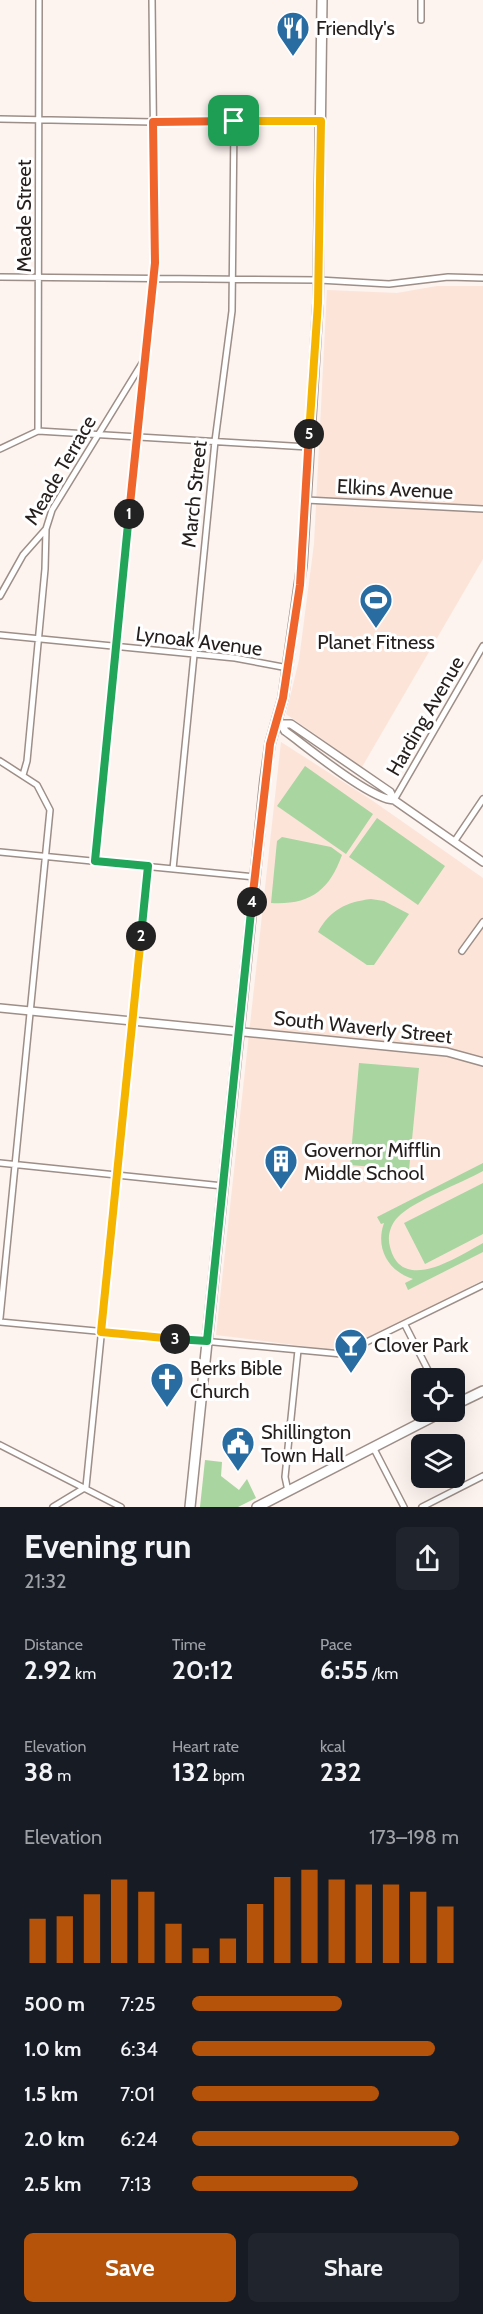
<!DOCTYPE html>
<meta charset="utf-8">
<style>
body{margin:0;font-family:Cabin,sans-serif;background:#20242c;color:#f1f3f6;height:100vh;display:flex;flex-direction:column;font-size:22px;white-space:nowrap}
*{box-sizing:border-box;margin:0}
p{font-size:20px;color:#9ea1a6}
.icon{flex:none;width:33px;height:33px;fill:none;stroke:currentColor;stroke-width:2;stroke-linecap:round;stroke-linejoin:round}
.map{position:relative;height:1507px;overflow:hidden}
.side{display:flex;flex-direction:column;background:#171b24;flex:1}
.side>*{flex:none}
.fabs{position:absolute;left:411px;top:1368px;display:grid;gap:12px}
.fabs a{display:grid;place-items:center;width:54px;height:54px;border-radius:9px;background:#171b24;box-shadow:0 6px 24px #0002;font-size:30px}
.pin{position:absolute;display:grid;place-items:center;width:51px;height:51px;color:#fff;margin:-26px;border-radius:12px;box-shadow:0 3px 9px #0006}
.km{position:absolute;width:30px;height:30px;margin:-15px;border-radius:50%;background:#222;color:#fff;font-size:16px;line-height:30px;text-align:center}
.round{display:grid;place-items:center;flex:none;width:63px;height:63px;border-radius:9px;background:#20242c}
.overview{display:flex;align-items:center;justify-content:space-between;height:102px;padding:0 24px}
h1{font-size:33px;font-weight:700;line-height:45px}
.metrics{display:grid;grid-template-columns:repeat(3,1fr);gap:9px;height:102px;padding:6px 24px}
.metrics div{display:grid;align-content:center}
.metrics b{font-size:26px;font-weight:700}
.metrics small{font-size:16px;font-weight:400}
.metrics p{font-size:16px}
.chart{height:168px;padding:12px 24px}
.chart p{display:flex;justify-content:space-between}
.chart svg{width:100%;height:108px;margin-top:6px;stroke:#b45309;stroke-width:6}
.cta{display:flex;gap:12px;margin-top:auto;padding:12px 24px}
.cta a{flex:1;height:69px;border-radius:9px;background:#b45309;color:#fff;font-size:24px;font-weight:700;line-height:69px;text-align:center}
.cta a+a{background:#20242c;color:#f1f3f6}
ul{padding:0 24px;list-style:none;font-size:20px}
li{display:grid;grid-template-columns:96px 72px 1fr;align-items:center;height:45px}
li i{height:15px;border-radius:8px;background:#b45309}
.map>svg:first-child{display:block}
.built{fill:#fce4d9}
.green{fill:#a9d5a0}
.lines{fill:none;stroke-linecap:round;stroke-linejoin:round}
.minor-casing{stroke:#9d8e87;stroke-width:8}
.tertiary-casing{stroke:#9d8e87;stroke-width:10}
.primary-casing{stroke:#9d8e87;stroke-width:12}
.minor{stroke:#fff;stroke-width:5}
.tertiary{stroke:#fff;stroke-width:7}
.primary{stroke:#fff;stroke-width:9}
.split-1-casing{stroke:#fff;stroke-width:12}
.split-2-casing{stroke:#fff;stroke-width:12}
.split-3-casing{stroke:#fff;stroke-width:12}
.split-4-casing{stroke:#fff;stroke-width:12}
.split-5-casing{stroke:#fff;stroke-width:12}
.split-6-casing{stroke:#fff;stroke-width:12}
.split-1{stroke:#f0652b;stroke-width:8}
.split-2{stroke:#22a559;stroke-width:8}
.split-3{stroke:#f5b400;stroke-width:8}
.split-4{stroke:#22a559;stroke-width:8}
.split-5{stroke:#f0652b;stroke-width:8}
.split-6{stroke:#f5b400;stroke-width:8}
.labels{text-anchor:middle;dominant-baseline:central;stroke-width:6;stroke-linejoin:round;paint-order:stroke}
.poi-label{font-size:20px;fill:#241e1c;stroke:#fff;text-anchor:start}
.street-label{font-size:20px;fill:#241e1c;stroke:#fff}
</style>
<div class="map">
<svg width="483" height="1507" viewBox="0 0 483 1507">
<rect width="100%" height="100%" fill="#fdf3ef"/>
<path class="built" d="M437,286H483V559L362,767L286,714L299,660L314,544L327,290L397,293Z
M281,742L373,801L483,878V1280L356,1346L346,1348L326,1349L216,1335Z"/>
<path class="green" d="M305,766L373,814L346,854L277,806Z
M377,818L445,866L418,905L349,857Z
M282,837L331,847L342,855C329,891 310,905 271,903L277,841Z
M371,899L384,901L409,914L374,965H367L318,932C330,910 346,902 371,899Z
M359,1063L419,1068L409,1170L350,1165Z
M483,1163V1171C462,1183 413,1201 398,1217C390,1225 387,1237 390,1247C402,1295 459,1256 483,1243V1252L408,1290L405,1283L413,1279C388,1271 375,1248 384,1223L381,1224L377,1217Z
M483,1183V1234L425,1264L404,1223Z
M205,1460L222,1462L221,1476L239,1490L247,1479L256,1498L238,1507H200Z"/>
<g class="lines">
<defs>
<path id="minor" d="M421,20V0
M0,119L153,122L321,121
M0,277L319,280L389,284L448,277L483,278
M38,431L39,0
M0,449L38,431L308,447
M306,500L483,509
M0,596L23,555L46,529L52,510L144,360
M0,635L235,658L288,668
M0,761L37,785L50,810L0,1318
M23,775L27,761L45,569L46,529
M394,800L483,646
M454,842L483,799
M0,852L255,877
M95,861L155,263L152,0
M173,869L215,441L232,311L234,121
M462,951L483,922
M0,1163L223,1186
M0,1322L342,1354L483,1285
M405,1325L432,1378
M0,1445L121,1507
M373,1447L404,1507
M288,1491L285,1477L298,1350
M53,1507L86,1487L148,866
M422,1507L483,1476"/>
<path id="tertiary" d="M280,722L285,731C306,746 371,800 394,800
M283,724H291L390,792L394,800L483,862
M0,1008L447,1052L483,1062"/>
<path id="primary" d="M454,1405L483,1391
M190,1507L265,780L270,744L283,698L302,565L318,303L322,0
M257,1507L442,1412"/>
</defs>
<use href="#minor" class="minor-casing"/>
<use href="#tertiary" class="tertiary-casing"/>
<use href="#primary" class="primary-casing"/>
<use href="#minor" class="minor"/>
<use href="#tertiary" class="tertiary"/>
<use href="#primary" class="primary"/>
</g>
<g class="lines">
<defs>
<path id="split-1" d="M129,514L155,263L153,122L234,121"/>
<path id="split-2" d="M129,514L95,861L148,866L141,936"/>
<path id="split-3" d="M141,936L101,1332L175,1339"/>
<path id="split-4" d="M175,1339L207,1341L252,902"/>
<path id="split-5" d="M252,902L270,744L283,698L300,585L309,434"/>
<path id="split-6" d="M234,121H321L318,303L309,434"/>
</defs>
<use href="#split-1" class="split-1-casing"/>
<use href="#split-2" class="split-2-casing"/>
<use href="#split-3" class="split-3-casing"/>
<use href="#split-4" class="split-4-casing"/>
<use href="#split-5" class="split-5-casing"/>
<use href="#split-6" class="split-6-casing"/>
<use href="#split-1" class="split-1"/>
<use href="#split-2" class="split-2"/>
<use href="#split-3" class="split-3"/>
<use href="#split-4" class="split-4"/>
<use href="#split-5" class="split-5"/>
<use href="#split-6" class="split-6"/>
</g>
<defs>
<symbol id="restaurant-pin" viewBox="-11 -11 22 30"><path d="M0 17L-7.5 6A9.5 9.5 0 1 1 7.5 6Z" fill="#286ca1" stroke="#fff"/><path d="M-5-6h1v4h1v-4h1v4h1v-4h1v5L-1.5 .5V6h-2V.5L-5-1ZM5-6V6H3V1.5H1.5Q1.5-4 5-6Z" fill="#fff"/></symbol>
<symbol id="stadium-pin" viewBox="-11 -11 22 30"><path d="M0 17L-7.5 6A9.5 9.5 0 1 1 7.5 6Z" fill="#286ca1" stroke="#fff"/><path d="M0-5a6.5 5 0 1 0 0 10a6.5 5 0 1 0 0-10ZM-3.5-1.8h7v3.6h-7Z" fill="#fff"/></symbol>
<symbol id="building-pin" viewBox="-11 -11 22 30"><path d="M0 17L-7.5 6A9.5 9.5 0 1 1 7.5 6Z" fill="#286ca1" stroke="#fff"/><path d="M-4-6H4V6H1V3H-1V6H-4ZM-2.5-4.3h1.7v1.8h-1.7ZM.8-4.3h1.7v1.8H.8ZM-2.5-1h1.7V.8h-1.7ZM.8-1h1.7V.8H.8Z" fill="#fff"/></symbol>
<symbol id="bar-pin" viewBox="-11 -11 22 30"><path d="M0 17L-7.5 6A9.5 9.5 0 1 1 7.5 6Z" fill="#286ca1" stroke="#fff"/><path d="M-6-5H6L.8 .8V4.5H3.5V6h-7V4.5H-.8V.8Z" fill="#fff"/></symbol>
<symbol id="church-pin" viewBox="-11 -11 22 30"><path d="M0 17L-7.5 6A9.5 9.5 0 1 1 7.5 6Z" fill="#286ca1" stroke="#fff"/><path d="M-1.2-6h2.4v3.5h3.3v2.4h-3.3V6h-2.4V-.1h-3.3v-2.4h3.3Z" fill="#fff"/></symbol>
<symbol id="civic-pin" viewBox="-11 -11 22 30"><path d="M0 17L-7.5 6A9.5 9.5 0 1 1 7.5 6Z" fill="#286ca1" stroke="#fff"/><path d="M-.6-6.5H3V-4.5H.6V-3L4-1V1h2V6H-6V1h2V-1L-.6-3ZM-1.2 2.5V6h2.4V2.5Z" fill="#fff"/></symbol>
</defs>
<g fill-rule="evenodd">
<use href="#restaurant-pin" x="274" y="9" width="38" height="52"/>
<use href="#stadium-pin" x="357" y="581" width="38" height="52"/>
<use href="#building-pin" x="262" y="1142" width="38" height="52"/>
<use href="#bar-pin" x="332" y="1326" width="38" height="52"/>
<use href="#church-pin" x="148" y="1360" width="38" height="52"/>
<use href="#civic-pin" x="219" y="1424" width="38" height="52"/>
</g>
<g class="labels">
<g class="poi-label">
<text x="316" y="28">Friendly's</text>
<text x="376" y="642" text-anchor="middle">Planet Fitness</text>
<text x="304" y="1150">Governor Mifflin<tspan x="304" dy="23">Middle School</tspan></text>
<text x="374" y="1345">Clover Park</text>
<text x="190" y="1368">Berks Bible<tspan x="190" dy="23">Church</tspan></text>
<text x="261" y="1432">Shillington<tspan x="261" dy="23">Town Hall</tspan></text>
</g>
<g class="street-label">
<text transform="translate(24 216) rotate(-90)">Meade Street</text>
<text transform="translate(60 470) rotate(-60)">Meade Terrace</text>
<text transform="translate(395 489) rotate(3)">Elkins Avenue</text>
<text transform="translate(194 494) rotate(-84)">March Street</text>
<text transform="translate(199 641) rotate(7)">Lynoak Avenue</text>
<text transform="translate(425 716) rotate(-60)">Harding Avenue</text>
<text transform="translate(363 1027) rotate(6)">South Waverly Street</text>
</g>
</g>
</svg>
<div class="fabs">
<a><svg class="icon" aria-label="locate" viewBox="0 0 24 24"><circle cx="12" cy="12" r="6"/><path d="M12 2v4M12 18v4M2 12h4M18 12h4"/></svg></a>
<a><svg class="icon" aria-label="layers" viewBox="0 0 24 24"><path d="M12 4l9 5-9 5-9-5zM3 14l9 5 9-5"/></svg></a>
</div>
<div class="pin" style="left:234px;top:121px;background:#1e9e55"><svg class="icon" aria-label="arrive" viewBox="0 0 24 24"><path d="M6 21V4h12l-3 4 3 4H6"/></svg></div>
<b class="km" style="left:129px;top:514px">1</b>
<b class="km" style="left:141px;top:936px">2</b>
<b class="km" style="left:175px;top:1339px">3</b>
<b class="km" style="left:252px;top:902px">4</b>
<b class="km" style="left:309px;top:434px">5</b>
</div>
<section class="side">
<div class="overview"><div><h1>Evening run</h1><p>21:32</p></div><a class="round"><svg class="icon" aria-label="share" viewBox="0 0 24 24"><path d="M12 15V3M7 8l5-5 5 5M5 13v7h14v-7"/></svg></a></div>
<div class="metrics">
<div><p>Distance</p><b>2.92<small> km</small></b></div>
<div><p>Time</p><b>20:12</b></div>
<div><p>Pace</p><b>6:55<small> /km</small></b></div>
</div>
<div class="metrics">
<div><p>Elevation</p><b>38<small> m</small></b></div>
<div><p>Heart rate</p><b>132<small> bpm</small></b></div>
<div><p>kcal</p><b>232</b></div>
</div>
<div class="chart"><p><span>Elevation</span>173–198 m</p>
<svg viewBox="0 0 160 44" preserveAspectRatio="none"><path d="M5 44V26M15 44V25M25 44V16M35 44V10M45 44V15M55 44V28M65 44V38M75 44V34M85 44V20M95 44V9M105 44V6M115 44V10M125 44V12M135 44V12M145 44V15M155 44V21"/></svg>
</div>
<ul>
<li><b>500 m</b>7:25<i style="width:56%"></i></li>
<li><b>1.0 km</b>6:34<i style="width:91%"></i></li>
<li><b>1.5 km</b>7:01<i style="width:70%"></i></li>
<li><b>2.0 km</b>6:24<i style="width:100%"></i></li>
<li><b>2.5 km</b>7:13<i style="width:62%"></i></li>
</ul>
<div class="cta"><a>Save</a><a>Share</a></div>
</section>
